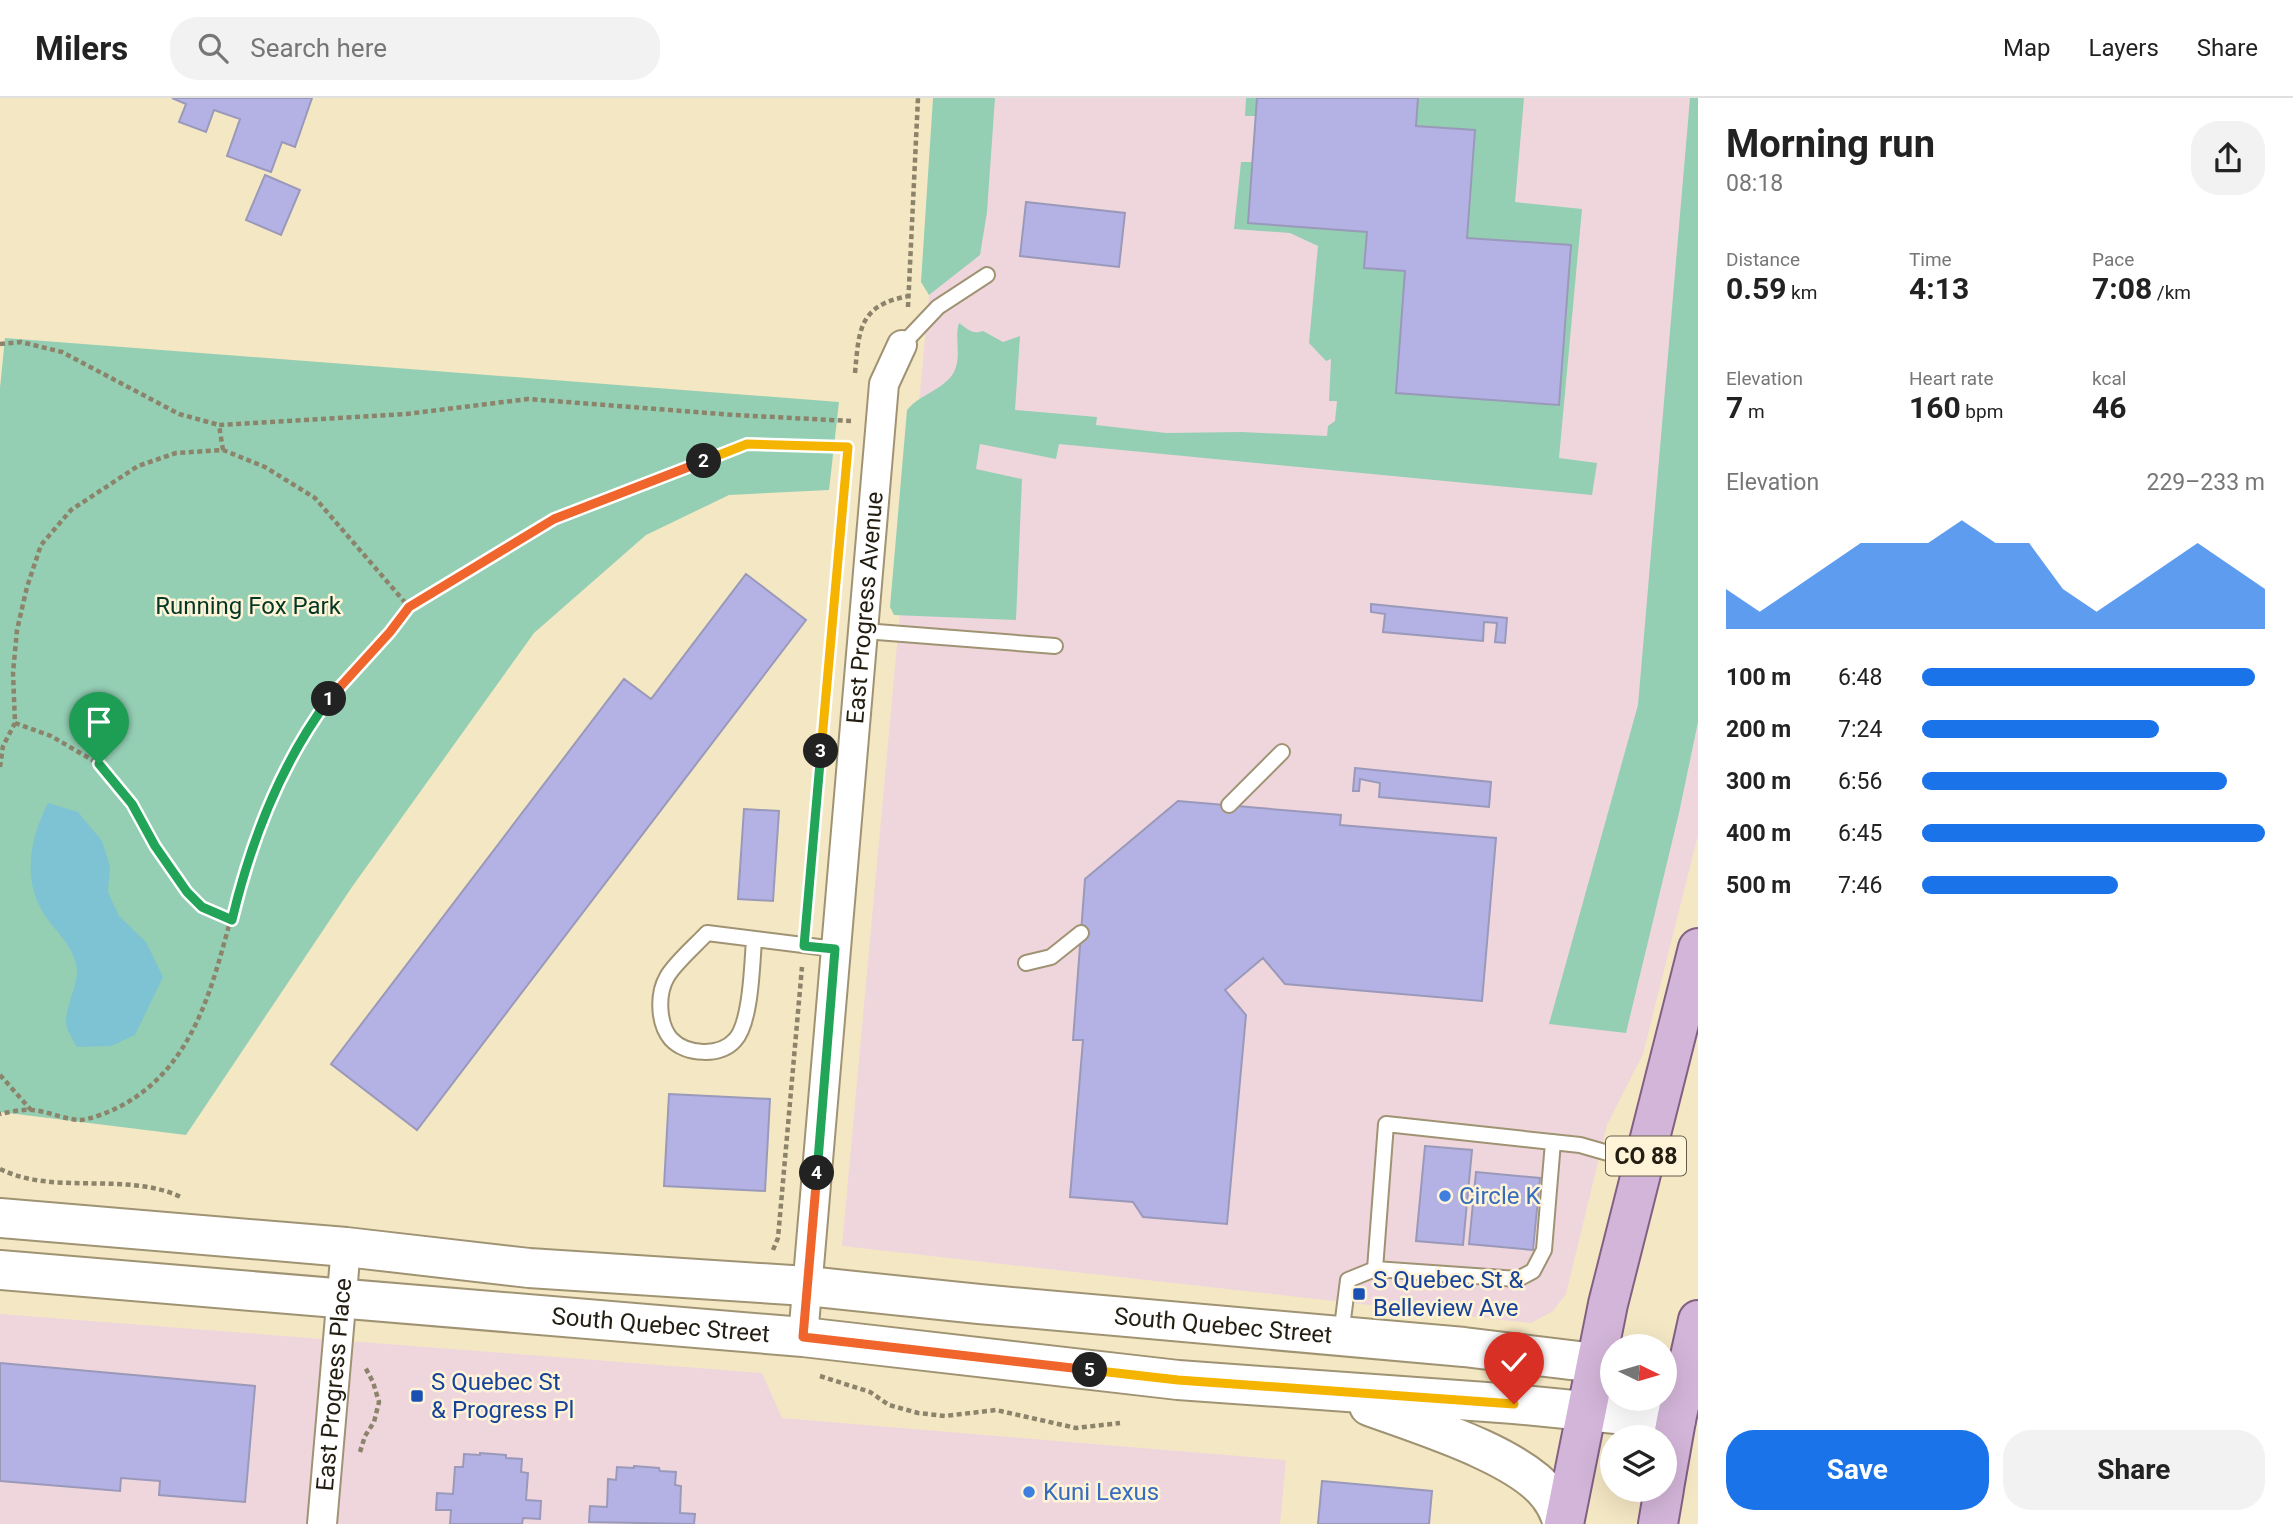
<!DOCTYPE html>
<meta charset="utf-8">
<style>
body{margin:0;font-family:Roboto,sans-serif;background:#f2f2f2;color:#222;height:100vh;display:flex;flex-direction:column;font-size:26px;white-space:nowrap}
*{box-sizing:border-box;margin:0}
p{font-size:23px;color:#767676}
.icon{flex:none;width:38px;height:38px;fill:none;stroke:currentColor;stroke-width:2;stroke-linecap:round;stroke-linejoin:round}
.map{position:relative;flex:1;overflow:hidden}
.details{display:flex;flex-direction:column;background:#fff;width:595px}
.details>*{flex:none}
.needle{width:46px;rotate:95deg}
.fabs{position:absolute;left:1600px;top:1236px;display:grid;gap:14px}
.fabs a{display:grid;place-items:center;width:77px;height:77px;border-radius:50%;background:#fff;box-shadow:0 7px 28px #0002;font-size:35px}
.pin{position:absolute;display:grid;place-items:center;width:60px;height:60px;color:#fff;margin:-72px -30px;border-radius:50% 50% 50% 0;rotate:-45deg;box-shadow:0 0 7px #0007}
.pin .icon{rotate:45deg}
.km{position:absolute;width:35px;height:35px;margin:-18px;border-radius:50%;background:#222;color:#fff;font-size:19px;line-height:35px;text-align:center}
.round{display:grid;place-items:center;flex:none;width:74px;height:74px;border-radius:28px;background:#f2f2f2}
.summary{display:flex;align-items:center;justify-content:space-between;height:119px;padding:0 28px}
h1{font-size:38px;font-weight:700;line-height:52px}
.metrics{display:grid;grid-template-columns:repeat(3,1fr);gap:10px;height:119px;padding:7px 28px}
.metrics div{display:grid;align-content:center}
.metrics b{font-size:30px;font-weight:700}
.metrics small{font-size:19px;font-weight:400}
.metrics p{font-size:19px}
.chart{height:196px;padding:14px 28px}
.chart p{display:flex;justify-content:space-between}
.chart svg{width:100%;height:126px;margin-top:7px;fill:#1a73e8;opacity:.7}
.button{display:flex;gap:14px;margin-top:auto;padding:14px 28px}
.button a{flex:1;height:80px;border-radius:28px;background:#1a73e8;color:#fff;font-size:28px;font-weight:700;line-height:80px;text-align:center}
.button a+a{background:#f2f2f2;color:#222}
ul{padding:0 28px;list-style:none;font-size:23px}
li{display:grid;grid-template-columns:112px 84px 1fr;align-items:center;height:52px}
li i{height:18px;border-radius:9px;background:#1a73e8}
header{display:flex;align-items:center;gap:42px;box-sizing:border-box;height:98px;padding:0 35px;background:#fff;border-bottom:2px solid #e0e0e0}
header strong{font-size:33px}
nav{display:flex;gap:38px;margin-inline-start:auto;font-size:24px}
.search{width:490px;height:63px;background:#f2f2f2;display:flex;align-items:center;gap:18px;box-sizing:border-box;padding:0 24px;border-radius:28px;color:#767676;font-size:26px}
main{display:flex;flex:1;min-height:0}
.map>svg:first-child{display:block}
.commercial{fill:#efd6dd}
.green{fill:#94cfb4}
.water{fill:#7ec3d3}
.building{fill:#b4b2e5;stroke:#9a99ba;stroke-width:2}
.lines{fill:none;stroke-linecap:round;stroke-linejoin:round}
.service-casing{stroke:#a09373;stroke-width:18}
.minor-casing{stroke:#a09373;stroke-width:32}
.secondary-casing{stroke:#a09373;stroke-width:42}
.primary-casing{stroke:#826082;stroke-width:42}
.path{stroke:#8c836b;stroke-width:4.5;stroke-dasharray:5 3.5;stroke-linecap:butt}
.service{stroke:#fff;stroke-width:14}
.minor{stroke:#fff;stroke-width:28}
.secondary{stroke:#fff;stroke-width:38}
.primary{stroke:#d3b5d9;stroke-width:38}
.split-1-casing{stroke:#fff;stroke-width:14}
.split-2-casing{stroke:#fff;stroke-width:14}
.split-3-casing{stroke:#fff;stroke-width:14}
.split-4-casing{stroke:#fff;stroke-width:14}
.split-5-casing{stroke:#fff;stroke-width:14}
.split-6-casing{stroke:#fff;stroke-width:14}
.split-1{stroke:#22a559;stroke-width:9}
.split-2{stroke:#f0652b;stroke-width:9}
.split-3{stroke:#f5b400;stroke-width:9}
.split-4{stroke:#22a559;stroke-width:9}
.split-5{stroke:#f0652b;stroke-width:9}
.split-6{stroke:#f5b400;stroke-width:9}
.shop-dot{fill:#3f7fe0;stroke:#fff4d8;stroke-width:2.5}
.transit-dot{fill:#1a4fb4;stroke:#fff4d8;stroke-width:2.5}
.labels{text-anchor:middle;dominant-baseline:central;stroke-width:5;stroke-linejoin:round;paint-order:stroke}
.shield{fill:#fff4d8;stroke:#655e4d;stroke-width:2}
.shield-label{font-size:23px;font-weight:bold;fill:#231e11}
.park-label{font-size:24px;fill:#043826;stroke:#fff4d8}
.street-label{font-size:24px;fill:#231e11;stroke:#fff4d8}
.shop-label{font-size:24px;fill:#366cbe;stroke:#fff4d8;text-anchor:start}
.transit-label{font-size:24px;fill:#164399;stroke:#fff4d8;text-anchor:start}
</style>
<header>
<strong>Milers</strong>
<div class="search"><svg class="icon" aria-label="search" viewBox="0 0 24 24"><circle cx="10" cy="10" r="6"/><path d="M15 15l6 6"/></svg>Search here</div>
<nav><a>Map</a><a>Layers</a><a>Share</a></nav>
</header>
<main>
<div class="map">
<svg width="1698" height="1426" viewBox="0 0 1698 1426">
<rect width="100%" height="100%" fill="#f4e7c4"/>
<path class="commercial" d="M947,0H1698V737L1643,956L1607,1027L1566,1196L1553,1213L1531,1225L842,1148Z
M0,1216L762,1275L782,1320L1286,1362L1280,1426H0Z"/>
<path class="green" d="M933,0H995L987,114L980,157L929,197L921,184Z
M1246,0H1257L1256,18H1245Z
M1418,0H1524L1515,104L1582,111L1559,360L1597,365L1592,397L1059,346L1056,361L980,346L976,371L1022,381L1016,522L894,517L890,509L907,312C920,296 944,292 954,274C962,258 954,240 959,225C968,231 972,237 983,233L1003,244L1020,238L1015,312L1097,319L1096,327L1166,335L1242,334L1327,338L1328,328L1335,323L1337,303H1329L1331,261L1326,263L1309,245L1318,148L1290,135L1234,131L1241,64H1252L1248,125L1367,134L1364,170L1405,173L1396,295L1559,307L1571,148L1467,140L1416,28Z
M1690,0H1698V624L1679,715L1626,935L1549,926L1638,607Z
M5,240L839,304L829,392L729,397L646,437L534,535L352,789L186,1037L0,1014V290Z"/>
<path class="water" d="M48,705L78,714L102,743L110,768L108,794L119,818L146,844L163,879L135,937L111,948L77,949C74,943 69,936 67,930C62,915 78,888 77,872C76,853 59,836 48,822C21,786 29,742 48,705Z"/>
<path class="building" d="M172,0H312L295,49L282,44L271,74L227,58L240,21L214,12L206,34L179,24L186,6Z
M1257,0H1418L1416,28L1475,32L1467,140L1571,147L1559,307L1396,295L1405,173L1364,170L1367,134L1248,125Z
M265,77L300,92L281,137L246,122Z
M1026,104L1125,115L1119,169L1020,158Z
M746,476L806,522L417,1032L331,966L624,581L651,601Z
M1371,506L1507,520L1505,545L1495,544L1497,525L1484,524L1483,543L1383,534L1385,516L1371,514Z
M1355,670L1491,684L1489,709L1379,699L1380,685L1360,681L1359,693H1353Z
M1178,703L1341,717L1340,727L1496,740L1482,903L1285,886L1263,860L1225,892L1246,917L1227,1126L1143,1119L1133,1104L1070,1099L1083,942H1073L1085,781Z
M744,711L779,713L773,803L738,801Z
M669,996L770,1001L765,1093L664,1088Z
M1425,1048L1472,1052L1463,1147L1416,1143Z
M1476,1074L1540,1080L1533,1152L1469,1146Z
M0,1265L255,1288L245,1404L159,1397L160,1383L121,1380L120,1393L0,1383Z
M480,1355L506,1357V1360L522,1361L521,1374L528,1375L526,1402L541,1403L540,1421L523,1420L522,1426H450L451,1412H436L437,1395L453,1396L455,1369H463L464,1356L480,1357Z
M634,1368L659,1370L660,1373L676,1374L675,1387L681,1388L680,1415L695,1416L694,1426L589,1424L590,1408L607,1409L608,1381L616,1382L617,1369L634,1370Z
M1322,1383L1432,1393L1429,1426H1318Z"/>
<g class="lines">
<defs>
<path id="service" d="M902,247L938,209L987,177
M864,533L1055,548
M1229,707L1282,654
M754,842C752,867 751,925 735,942C720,959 686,957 671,941C658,926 657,896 667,879C674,866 696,847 707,835L835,851
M1026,865L1051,859L1081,835
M1375,1171L1518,1181L1533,1173L1544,1152L1553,1044
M1341,1237L1348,1182L1375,1171L1386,1026L1580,1047L1643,1065"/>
<g id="minor">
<path id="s1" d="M803,1239L884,286L902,247"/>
<path id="s2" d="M322,1426L346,1149"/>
</g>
<g id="secondary">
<path id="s3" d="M0,1120L346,1149L529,1170L807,1188L979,1206L1464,1249L1612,1267"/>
<path id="s4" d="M0,1172L803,1239L1178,1282L1514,1306L1676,1322"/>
<path d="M1369,1308C1417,1326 1518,1356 1549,1397C1556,1406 1560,1415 1563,1426"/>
</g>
<path id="primary" d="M1664,1390L1676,1322L1698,1222
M1564,1426L1608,1206L1698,850
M1658,1426L1664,1391"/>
</defs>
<use href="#service" class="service-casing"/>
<use href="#minor" class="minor-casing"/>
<use href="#secondary" class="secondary-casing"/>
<use href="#primary" class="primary-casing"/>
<path class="path" d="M908,209L918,0
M0,246L21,244L62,254L179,316L219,327
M855,275C859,231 859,207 909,198
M223,352L219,327L406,316L528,301L734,317L851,323
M409,509L554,421L747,346L852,349
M15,625L51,638L99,666L132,706L155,748L187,794L203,809L232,822
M0,669L3,648L15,625L13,575L17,532L27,489L41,447L71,412L138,368L176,355L223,352L265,369L315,400L409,509C384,542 354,569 328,601C310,624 294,652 281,678C265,710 253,744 243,777C217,861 206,964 119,1009C109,1014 89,1022 79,1022C63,1021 47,1013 32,1012C22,1011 10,1014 0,1016
M806,826L809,792
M0,977L31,1012
M0,1071C55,1098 125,1073 181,1099
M773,1152L778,1140L802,869
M820,1278L870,1294L889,1307L918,1315L945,1318L996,1312L1076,1330L1120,1325
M360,1354L365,1338L374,1324L379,1304L373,1284L365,1269"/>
<use href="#service" class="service"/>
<use href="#minor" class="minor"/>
<use href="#secondary" class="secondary"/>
<use href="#primary" class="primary"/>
</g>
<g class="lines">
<defs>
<path id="split-1" d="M99,666L132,706L155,748L187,794L202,809L232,822C251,742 280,667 329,601"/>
<path id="split-2" d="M329,601L390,534L409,509L554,421L704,363"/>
<path id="split-3" d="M704,363L747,346L848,349L821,653"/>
<path id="split-4" d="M817,1075L835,851L804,848L821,653"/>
<path id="split-5" d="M817,1075L803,1239L1090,1272"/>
<path id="split-6" d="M1090,1272L1178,1282L1514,1306"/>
</defs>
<use href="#split-1" class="split-1-casing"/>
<use href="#split-2" class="split-2-casing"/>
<use href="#split-3" class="split-3-casing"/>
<use href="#split-4" class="split-4-casing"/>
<use href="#split-5" class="split-5-casing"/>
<use href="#split-6" class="split-6-casing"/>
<use href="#split-1" class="split-1"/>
<use href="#split-2" class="split-2"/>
<use href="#split-3" class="split-3"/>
<use href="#split-4" class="split-4"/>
<use href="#split-5" class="split-5"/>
<use href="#split-6" class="split-6"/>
</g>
<g class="shop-dot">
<circle cx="1445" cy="1098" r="7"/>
<circle cx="1029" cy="1394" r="7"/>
</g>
<g class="transit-dot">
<rect x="1352" y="1189" width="14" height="14" rx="3.5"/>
<rect x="410" y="1291" width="14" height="14" rx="3.5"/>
</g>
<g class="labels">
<rect class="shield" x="1606" y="1038.5" width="80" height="39" rx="5"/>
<g class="shield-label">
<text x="1646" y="1058">CO 88</text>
</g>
<g class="park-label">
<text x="248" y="508">Running Fox Park</text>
</g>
<g class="street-label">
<text stroke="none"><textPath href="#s1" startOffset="732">East Progress Avenue</textPath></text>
<text stroke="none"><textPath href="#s4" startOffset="663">South Quebec Street</textPath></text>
<text stroke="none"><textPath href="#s3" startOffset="1228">South Quebec Street</textPath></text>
<text stroke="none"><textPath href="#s2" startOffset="140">East Progress Place</textPath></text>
</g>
<g class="shop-label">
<text x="1459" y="1098">Circle K</text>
<text x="1043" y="1394">Kuni Lexus</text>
</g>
<g class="transit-label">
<text x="1373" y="1182">S Quebec St &amp;<tspan x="1373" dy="28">Belleview Ave</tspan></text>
<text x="431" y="1284">S Quebec St<tspan x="431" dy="28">&amp; Progress Pl</tspan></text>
</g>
</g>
</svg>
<div class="fabs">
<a><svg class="needle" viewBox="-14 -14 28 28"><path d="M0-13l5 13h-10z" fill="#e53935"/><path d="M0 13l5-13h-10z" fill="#767676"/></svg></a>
<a><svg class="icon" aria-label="layers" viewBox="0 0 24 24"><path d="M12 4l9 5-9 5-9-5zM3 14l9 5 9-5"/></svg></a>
</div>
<div class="pin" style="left:99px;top:666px;background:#1e9e55"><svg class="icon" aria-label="arrive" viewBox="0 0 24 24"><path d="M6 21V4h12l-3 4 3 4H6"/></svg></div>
<div class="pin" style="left:1514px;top:1306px;background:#d93025"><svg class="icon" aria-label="check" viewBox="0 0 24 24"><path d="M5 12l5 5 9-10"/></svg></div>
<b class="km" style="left:329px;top:601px">1</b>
<b class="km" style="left:704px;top:363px">2</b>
<b class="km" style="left:821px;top:653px">3</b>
<b class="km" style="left:817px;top:1075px">4</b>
<b class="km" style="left:1090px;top:1272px">5</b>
</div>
<section class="details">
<div class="summary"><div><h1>Morning run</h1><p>08:18</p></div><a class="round"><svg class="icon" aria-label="share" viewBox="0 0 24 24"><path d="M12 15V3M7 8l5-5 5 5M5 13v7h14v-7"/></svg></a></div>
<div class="metrics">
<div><p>Distance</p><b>0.59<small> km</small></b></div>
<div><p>Time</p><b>4:13</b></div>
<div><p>Pace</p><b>7:08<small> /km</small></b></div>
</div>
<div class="metrics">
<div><p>Elevation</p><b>7<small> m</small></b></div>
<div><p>Heart rate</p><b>160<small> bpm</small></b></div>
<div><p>kcal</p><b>46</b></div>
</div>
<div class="chart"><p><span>Elevation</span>229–233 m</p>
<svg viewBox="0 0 160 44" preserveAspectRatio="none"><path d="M0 44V30L10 38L20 30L30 22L40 14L50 14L60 14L70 6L80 14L90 14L100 30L110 38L120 30L130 22L140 14L150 22L160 30V44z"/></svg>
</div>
<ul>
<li><b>100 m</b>6:48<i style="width:97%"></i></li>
<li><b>200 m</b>7:24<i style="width:69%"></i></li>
<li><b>300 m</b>6:56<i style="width:89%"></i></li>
<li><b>400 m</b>6:45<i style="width:100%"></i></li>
<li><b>500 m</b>7:46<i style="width:57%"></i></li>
</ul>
<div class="button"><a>Save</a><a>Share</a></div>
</section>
</main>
